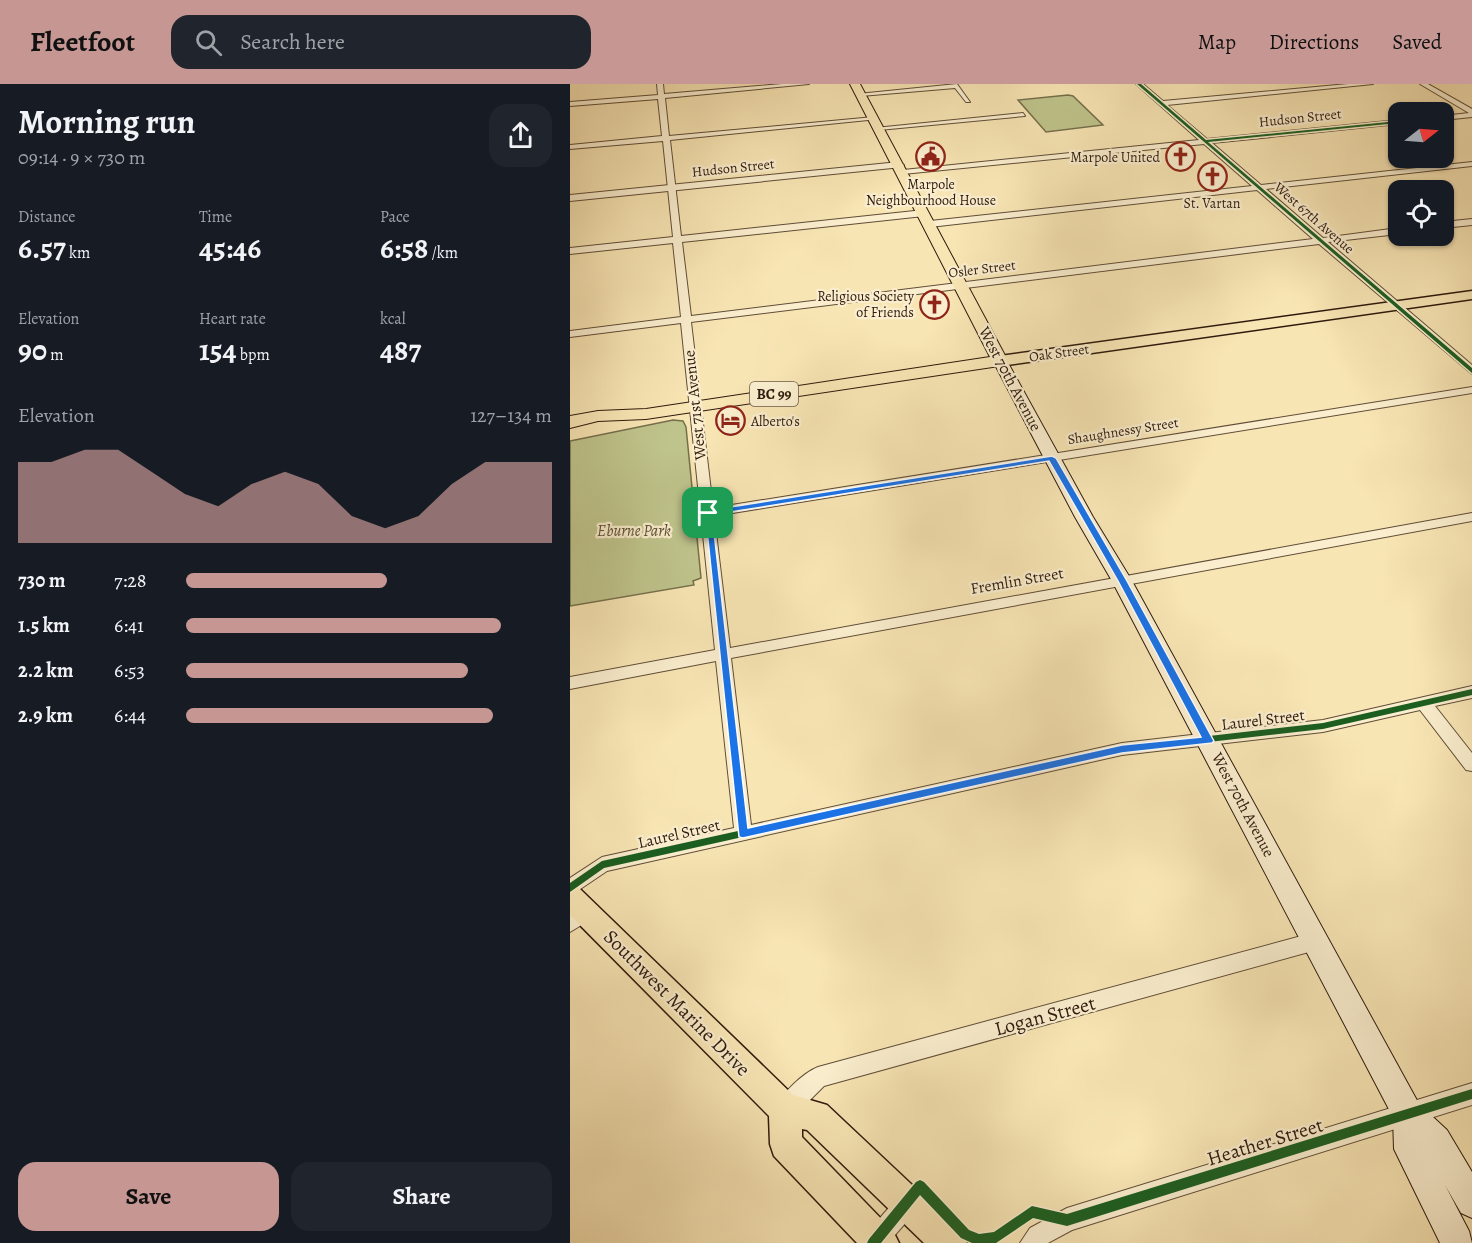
<!DOCTYPE html>
<meta charset="utf-8">
<style>
body{margin:0;font-family:Alegreya,serif;background:#20242c;color:#f1f3f6;height:100vh;display:flex;flex-direction:column;font-size:22px;white-space:nowrap}
*{box-sizing:border-box;margin:0}
p{font-size:20px;color:#9ea1a6}
.icon{flex:none;width:33px;height:33px;fill:none;stroke:currentColor;stroke-width:2;stroke-linecap:round;stroke-linejoin:round}
.map{position:relative;flex:1;overflow:hidden}
.sheet{display:flex;flex-direction:column;background:#171b24;width:570px}
.sheet>*{flex:none}
.needle{width:39px;rotate:73deg}
.controls{position:absolute;left:818px;top:18px;display:grid;gap:12px}
.controls a{display:grid;place-items:center;width:66px;height:66px;border-radius:12px;background:#171b24;box-shadow:0 2px 4px #0004;font-size:30px}
.pin{position:absolute;display:grid;place-items:center;width:51px;height:51px;color:#fff;margin:-26px;border-radius:12px;box-shadow:0 3px 9px #0006}
.round{display:grid;place-items:center;flex:none;width:63px;height:63px;border-radius:18px;background:#20242c}
.head{display:flex;align-items:center;justify-content:space-between;height:102px;padding:0 18px}
h1{font-size:33px;font-weight:700;line-height:45px}
.figures{display:grid;grid-template-columns:repeat(3,1fr);gap:9px;height:102px;padding:6px 18px}
.figures div{display:grid;align-content:center}
.figures b{font-size:30px;font-weight:700}
.figures small{font-size:16px;font-weight:400}
.figures p{font-size:16px}
.chart{height:168px;padding:12px 18px}
.chart p{display:flex;justify-content:space-between}
.chart svg{width:100%;height:108px;margin-top:6px;fill:#c59692;opacity:.7}
.primary-button{display:flex;gap:12px;margin-top:auto;padding:12px 18px}
.primary-button a{flex:1;height:69px;border-radius:18px;background:#c59692;color:#111;font-size:24px;font-weight:700;line-height:69px;text-align:center}
.primary-button a+a{background:#20242c;color:#f1f3f6}
ul{padding:0 18px;list-style:none;font-size:20px}
li{display:grid;grid-template-columns:96px 72px 1fr;align-items:center;height:45px}
li i{height:15px;border-radius:8px;background:#c59692}
header{display:flex;align-items:center;gap:36px;box-sizing:border-box;height:84px;padding:0 30px;background:#c59692;color:#111}
header strong{font-size:28px}
nav{display:flex;gap:33px;margin-inline-start:auto;font-size:21px}
.search{width:420px;height:54px;background:#20242c;display:flex;align-items:center;gap:15px;box-sizing:border-box;padding:0 21px;border-radius:18px;color:#9ea1a6;font-size:22px}
main{display:flex;flex:1;min-height:0}
.map>svg:first-child{display:block}
.green{fill:#bfc48c;stroke:#766f4c;stroke-width:1.5}
.lines{fill:none;stroke-linecap:round;stroke-linejoin:round}
.minor-casing{stroke:#604d37;stroke-width:2}
.tertiary-casing{stroke:#604d37;stroke-width:2}
.secondary-casing{stroke:#2e1a0d;stroke-width:2}
.primary-casing{stroke:#2e1a0d;stroke-width:3}
.trunk-casing{stroke:#2e1a0d;stroke-width:2}
.minor{fill:#faeece;fill-rule:evenodd}
.tertiary{fill:#faeece;fill-rule:evenodd}
.secondary{fill:#faeece;fill-rule:evenodd}
.primary{fill:#f8e5b4;fill-rule:evenodd}
.trunk{fill:#f8e5b4;fill-rule:evenodd}
.cycleway-casing{stroke:#faeece;stroke-width:3}
.cycleway{fill:#1b5e20;fill-rule:evenodd}
.route{fill:#1a73e8;stroke:#fff;stroke-width:1.5;fill-rule:evenodd}
.labels{text-anchor:middle;dominant-baseline:central;stroke-width:4.5;stroke-linejoin:round;paint-order:stroke}
.far-street-label{font-size:14px;fill:#2e1a0d;stroke:#faeece}
.far-poi-label{font-size:14px;fill:#2e1a0d;stroke:#faeece;text-anchor:end}
.shield{fill:#faeece;stroke:#6b5a47;stroke-width:1.5}
.shield-label{font-size:15px;font-weight:bold;fill:#2e1a0d}
.street-label{font-size:16px;fill:#2e1a0d;stroke:#faeece}
.park-label{font-size:16px;font-style:italic;fill:#5a4d33;stroke:#faeece}
.near-street-label{font-size:20px;fill:#2e1a0d;stroke:#faeece}
</style>
<header>
<strong>Fleetfoot</strong>
<div class="search"><svg class="icon" aria-label="search" viewBox="0 0 24 24"><circle cx="10" cy="10" r="6"/><path d="M15 15l6 6"/></svg>Search here</div>
<nav><a>Map</a><a>Directions</a><a>Saved</a></nav>
</header>
<main>
<section class="sheet">
<div class="head"><div><h1>Morning run</h1><p>09:14 · 9 × 730 m</p></div><a class="round"><svg class="icon" aria-label="share" viewBox="0 0 24 24"><path d="M12 15V3M7 8l5-5 5 5M5 13v7h14v-7"/></svg></a></div>
<div class="figures">
<div><p>Distance</p><b>6.57<small> km</small></b></div>
<div><p>Time</p><b>45:46</b></div>
<div><p>Pace</p><b>6:58<small> /km</small></b></div>
</div>
<div class="figures">
<div><p>Elevation</p><b>90<small> m</small></b></div>
<div><p>Heart rate</p><b>154<small> bpm</small></b></div>
<div><p>kcal</p><b>487</b></div>
</div>
<div class="chart"><p><span>Elevation</span>127–134 m</p>
<svg viewBox="0 0 160 44" preserveAspectRatio="none"><path d="M0 44V11L10 11L20 6L30 6L40 15L50 24L60 29L70 20L80 15L90 20L100 33L110 38L120 33L130 20L140 11L150 11L160 11V44z"/></svg>
</div>
<ul>
<li><b>730 m</b>7:28<i style="width:55%"></i></li>
<li><b>1.5 km</b>6:41<i style="width:86%"></i></li>
<li><b>2.2 km</b>6:53<i style="width:77%"></i></li>
<li><b>2.9 km</b>6:44<i style="width:84%"></i></li>
</ul>
<div class="primary-button"><a>Save</a><a>Share</a></div>
</section>
<div class="map">
<svg width="902" height="1159" viewBox="0 0 902 1159">
<rect width="100%" height="100%" fill="#f8e5b4"/>
<filter id="stains"><feTurbulence type="fractalNoise" baseFrequency=".00333" numOctaves="4"/><feColorMatrix values="0 0 0 0 .2 0 0 0 0 .09 0 0 0 0 .02 0 0 0 .5 -.17"/></filter>
<radialGradient id="worn" r=".72"><stop offset=".6" stop-color="#630" stop-opacity="0"/><stop offset="1" stop-color="#630" stop-opacity=".3"/></radialGradient>
<path class="green" d="M498,11L503,12L533,41L476,48L448,16Z
M103,336L113,337L116,343L131,494L123,497L124,501L0,522V357Z"/>
<g class="lines">
<defs>
<path id="minor" d="M87,0H93L94,10L212,0H239L95,14L99,52L304,33L308,35L100,56L111,152L354,126L358,129L354,132L112,158L121,232L743,155L687,106L360,143L356,140L360,137L682,102L634,60L333,90L329,88L333,86L629,56L566,0H573L593,17L778,0H803L597,21L637,55L828,36V40L642,59L691,101L902,78V82L696,105L753,154L828,144V150L758,158L902,281V290L749,160L121,238L143,424L902,303V309L144,432L160,564L902,429V437L161,574L181,741L552,659L753,636L902,602V614L865,622L902,669V687L896,686L850,626L753,648L552,671L37,787L0,812V794L32,773L164,744L146,577L0,605V593L145,566L111,239L0,253V247L111,233L103,159L0,170V164L103,153L93,57L0,65V61L92,52L88,15L0,22V18L88,11Z
M387,0L400,18H396L385,4L291,12L288,10Z
M850,0H858L902,25V33L873,36V32L899,29Z
M453,29L455,32L309,46L305,44Z
M902,135V141L873,144V138Z
M16,820L23,822L25,828L23,834L0,848V829Z
M746,848L753,851L756,857L753,863L746,866L254,1002L223,1033L215,1036L207,1033L204,1025C211,1010 233,989 248,983Z
M902,999V1021L502,1146L478,1159H450L460,1144L497,1124Z
M338,1108L346,1111L349,1119L346,1127L318,1159H291L295,1151L330,1111Z"/>
<path id="tertiary" d="M329,78L334,81L332,83L0,117V111Z"/>
<path id="secondary" d="M430,273L437,277L523,433L562,497L849,1020L877,1046L902,1088V1134L891,1129L875,1101L899,1147L902,1159H870L824,1065L823,1033L542,497L505,433L423,277Z"/>
<path id="primary" d="M902,207V215L430,282L422,277L430,272Z
M0,801L10,805L223,1011L257,1021L391,1147L397,1159H354L237,1046L232,1045V1053L323,1147L329,1159H287L204,1072L200,1060L199,1032L0,831Z"/>
<path id="trunk" d="M280,0H290L438,277L436,281L76,335L28,337L0,344V332L28,327L76,325L420,273Z"/>
</defs>
<use href="#minor" class="minor-casing"/>
<use href="#tertiary" class="tertiary-casing"/>
<use href="#secondary" class="secondary-casing"/>
<use href="#primary" class="primary-casing"/>
<use href="#trunk" class="trunk-casing"/>
<use href="#minor" class="minor"/>
<use href="#tertiary" class="tertiary"/>
<use href="#secondary" class="secondary"/>
<use href="#primary" class="primary"/>
<use href="#trunk" class="trunk"/>
<defs>
<path id="cycleway" d="M567,0H571L636,56L828,37V39L638,58L902,284V289Z
M902,605V611L753,645L552,668L34,784L0,808V799L32,777L552,662L753,639Z
M902,1005V1015L497,1142L463,1134L426,1159H402L391,1154L350,1111L311,1159H297L299,1155L346,1098L350,1096L354,1098L399,1146L409,1150L424,1148L462,1122L497,1130Z"/>
</defs>
<use href="#cycleway" class="cycleway-casing"/>
<use href="#cycleway" class="cycleway"/>
</g>
<path class="route" d="M482,372L486,374L557,497L644,657L642,659L552,669L173,754L169,753L135,427ZM479,377L548,497L631,653L552,661L178,744L142,431Z"/>
<defs>
<symbol id="civic-ring" viewBox="-11 -11 22 22"><circle r="9.5" fill="#faeece" stroke="#8f2418" stroke-width="1.5"/><path d="M-.6-6.5H3V-4.5H.6V-3L4-1V1h2V6H-6V1h2V-1L-.6-3ZM-1.2 2.5V6h2.4V2.5Z" fill="#8f2418"/></symbol>
<symbol id="church-ring" viewBox="-11 -11 22 22"><circle r="9.5" fill="#faeece" stroke="#8f2418" stroke-width="1.5"/><path d="M-1.2-6h2.4v3.5h3.3v2.4h-3.3V6h-2.4V-.1h-3.3v-2.4h3.3Z" fill="#8f2418"/></symbol>
<symbol id="hotel-ring" viewBox="-11 -11 22 22"><circle r="9.5" fill="#faeece" stroke="#8f2418" stroke-width="1.5"/><path d="M-6-4.5h1.5V1H6V5H4.5V3h-9V5H-6ZM-4 0a1.8 1.8 0 1 1 3.6 0ZM.5 0V-2.5h3Q6-2.5 6 0Z" fill="#8f2418"/></symbol>
</defs>
<g fill-rule="evenodd">
<use href="#civic-ring" x="344" y="56" width="33" height="33"/>
<use href="#church-ring" x="594" y="56" width="33" height="33"/>
<use href="#church-ring" x="626" y="76" width="33" height="33"/>
<use href="#church-ring" x="348" y="204" width="33" height="33"/>
<use href="#hotel-ring" x="144" y="320" width="33" height="33"/>
</g>
<g class="labels">
<g class="far-street-label">
<text transform="translate(730 34) rotate(-6)">Hudson Street</text>
<text transform="translate(163 84) rotate(-6)">Hudson Street</text>
<text transform="translate(744 134) rotate(41)">West 67th Avenue</text>
<text transform="translate(412 185) rotate(-7)">Osler Street</text>
<text transform="translate(489 269) rotate(-8)">Oak Street</text>
<text transform="translate(553 347) rotate(-9)">Shaughnessy Street</text>
</g>
<g class="far-poi-label">
<text x="590" y="73">Marpole United</text>
<text x="361" y="100" text-anchor="middle">Marpole<tspan x="361" dy="16">Neighbourhood House</tspan></text>
<text x="642" y="119" text-anchor="middle">St. Vartan</text>
<text x="344" y="212">Religious Society<tspan x="344" dy="16">of Friends</tspan></text>
<text x="181" y="337" text-anchor="start">Alberto's</text>
</g>
<rect class="shield" x="180" y="298" width="48" height="24" rx="4.5"/>
<g class="shield-label">
<text x="204" y="310">BC 99</text>
</g>
<g class="street-label">
<text transform="translate(440 295) rotate(62)">West 70th Avenue</text>
<text transform="translate(125 321) rotate(-96)">West 71st Avenue</text>
<text transform="translate(447 497) rotate(-10)">Fremlin Street</text>
<text transform="translate(693 636) rotate(-7)">Laurel Street</text>
<text transform="translate(673 721) rotate(62)">West 70th Avenue</text>
<text transform="translate(109 750) rotate(-13)">Laurel Street</text>
</g>
<g class="park-label">
<text x="64" y="447">Eburne Park</text>
</g>
<g class="near-street-label">
<text transform="translate(107 919) rotate(45)">Southwest Marine Drive</text>
<text transform="translate(475 932) rotate(-15)">Logan Street</text>
<text transform="translate(695 1058) rotate(-17)">Heather Street</text>
</g>
</g>
<rect width="100%" height="100%" filter="url(#stains)"/>
<rect width="100%" height="100%" fill="url(#worn)"/>
</svg>
<div class="controls">
<a><svg class="needle" viewBox="-14 -14 28 28"><path d="M0-13l5 13h-10z" fill="#e53935"/><path d="M0 13l5-13h-10z" fill="#9ea1a6"/></svg></a>
<a><svg class="icon" aria-label="locate" viewBox="0 0 24 24"><circle cx="12" cy="12" r="6"/><path d="M12 2v4M12 18v4M2 12h4M18 12h4"/></svg></a>
</div>
<div class="pin" style="left:138px;top:429px;background:#1e9e55"><svg class="icon" aria-label="arrive" viewBox="0 0 24 24"><path d="M6 21V4h12l-3 4 3 4H6"/></svg></div>
</div>
</main>
